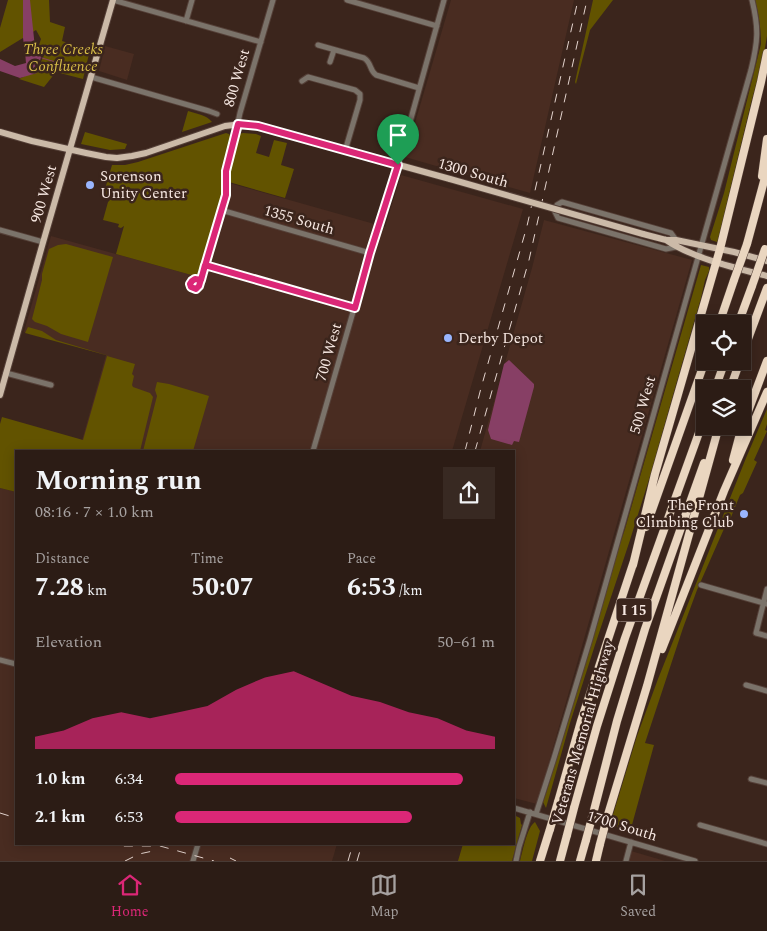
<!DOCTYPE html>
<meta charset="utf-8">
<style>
body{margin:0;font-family:Spectral,serif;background:#382922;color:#f1f3f6;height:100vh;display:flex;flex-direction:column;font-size:19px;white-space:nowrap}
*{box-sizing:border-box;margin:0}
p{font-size:16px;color:#a6a1a0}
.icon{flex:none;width:28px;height:28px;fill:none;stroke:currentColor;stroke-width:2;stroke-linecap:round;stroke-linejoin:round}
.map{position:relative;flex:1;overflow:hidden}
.side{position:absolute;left:15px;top:450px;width:500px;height:395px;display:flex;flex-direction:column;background:#2c1c15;border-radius:0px;box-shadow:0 2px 12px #0003,0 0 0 1px #483a34}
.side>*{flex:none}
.buttons{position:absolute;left:696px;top:315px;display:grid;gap:10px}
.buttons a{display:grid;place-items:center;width:55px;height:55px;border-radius:0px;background:#2c1c15;box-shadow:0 2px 12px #0003,0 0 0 1px #483a34;font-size:25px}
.pin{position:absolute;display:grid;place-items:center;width:42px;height:42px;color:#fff;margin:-51px -21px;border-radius:50% 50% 50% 0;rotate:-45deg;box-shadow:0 0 5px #0007}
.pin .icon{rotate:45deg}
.round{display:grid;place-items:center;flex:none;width:52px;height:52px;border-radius:0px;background:#382922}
.summary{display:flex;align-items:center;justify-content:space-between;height:85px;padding:0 20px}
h1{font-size:28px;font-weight:700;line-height:38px}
.metrics{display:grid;grid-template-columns:repeat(3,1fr);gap:8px;height:85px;padding:5px 20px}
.metrics div{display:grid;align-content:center}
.metrics b{font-size:25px;font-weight:700}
.metrics small{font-size:14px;font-weight:400}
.metrics p{font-size:14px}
.chart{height:140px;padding:10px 20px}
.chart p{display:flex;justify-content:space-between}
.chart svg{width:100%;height:90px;margin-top:5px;fill:#db2777;opacity:.7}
ul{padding:0 20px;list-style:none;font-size:16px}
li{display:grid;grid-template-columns:80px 60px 1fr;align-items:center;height:38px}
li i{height:12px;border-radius:6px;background:#db2777}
.tab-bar{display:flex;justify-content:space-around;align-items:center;height:70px;border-top:1px solid #483a34;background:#2c1c15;font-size:14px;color:#a6a1a0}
.tab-bar a{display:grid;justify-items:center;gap:2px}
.tab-bar .on{color:#db2777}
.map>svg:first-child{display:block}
.built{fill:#492c21}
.green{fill:#625300}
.water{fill:#873f65}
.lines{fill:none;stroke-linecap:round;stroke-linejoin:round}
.stream{stroke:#873f65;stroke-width:1}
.minor-casing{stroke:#554038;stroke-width:7}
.major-casing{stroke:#554038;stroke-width:8}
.highway-casing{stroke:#554038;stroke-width:9}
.minor{stroke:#7b736a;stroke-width:5}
.major{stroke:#cbbaa8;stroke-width:6}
.highway{stroke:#ead6c0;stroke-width:8}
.rail{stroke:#e4d4ce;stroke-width:1;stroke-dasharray:9 9;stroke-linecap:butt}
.major-bridge-casing{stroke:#554038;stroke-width:8;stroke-linecap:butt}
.highway-bridge-casing{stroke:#554038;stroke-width:9;stroke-linecap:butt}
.major-bridge{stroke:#cbbaa8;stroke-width:6}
.highway-bridge{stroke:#ead6c0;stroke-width:8}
.route-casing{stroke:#fff;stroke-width:10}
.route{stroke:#db2777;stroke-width:6}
.poi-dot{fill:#99b5fd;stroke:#3b251c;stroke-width:2}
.labels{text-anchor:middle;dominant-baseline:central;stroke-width:5;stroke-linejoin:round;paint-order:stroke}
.shield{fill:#3b251c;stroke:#bfaea7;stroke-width:1}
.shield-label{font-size:14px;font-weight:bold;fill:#f7e8e2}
.park-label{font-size:15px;font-style:italic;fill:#d8be47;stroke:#3b251c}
.street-label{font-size:15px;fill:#f7e8e2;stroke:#3b251c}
.poi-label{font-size:15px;fill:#f7e8e2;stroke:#3b251c;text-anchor:start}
</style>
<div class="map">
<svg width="767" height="861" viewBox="0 0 767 861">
<rect width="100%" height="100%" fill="#3b251c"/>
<path class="built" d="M451,0H574L530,193L405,157Z
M105,46L134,54L127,80L99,71Z
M401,175L523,209L452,451H79L106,355L24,332L51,236L195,276H192L188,279L187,282V286L189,290L194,292L200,289L228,197L229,183L385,227Z
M544,220L692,260L537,804L514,798V451H480L532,268Z
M0,488L16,492V844H337L332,861H0Z
M631,851L665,861H628Z"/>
<path class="green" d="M8,0H49L50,22L65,27L62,41L90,50L83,79L56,72L44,87L19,79C34,72 38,70 44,55L38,48L41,39L36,30L0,52V28Z
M593,0H613L590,30L576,84L575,82Z
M755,0H767V36L763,59L751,103L718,240L717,242L711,240L710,237L724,193L761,44C761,29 759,15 755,0Z
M188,111C197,114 207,115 212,122L182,132Z
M85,132L127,144L125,149L110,150L81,144Z
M226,133L229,134L232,138L224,169L223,194L199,273L195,276L116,254L124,226L121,228L118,227L119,224L103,220L108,202L111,199L103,196L112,165H125L138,162Z
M243,133L256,134L261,136L256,153L269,157L274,140L287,143L281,165L294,169L285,198L229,182C227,167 234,150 238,136L239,134Z
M66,244L113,257L88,342L61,334L47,326L35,322L32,319L42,280V274L49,249L58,245Z
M701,265L709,267V271L705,280L701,298L677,381L651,473L630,540L595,645L570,723L546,808L543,802C552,778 557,753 565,729C584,662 602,595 625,529Z
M28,327L42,331L56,340L113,357L25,333Z
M107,356L135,364L132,374L134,376L132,385L133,387L150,393L153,397L140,451H16V492L0,488V424L2,417L83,440Z
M157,382L169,384L209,396L193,451H143L157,396L155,390Z
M767,409V424L765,430L767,431L754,460L757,462L743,493L740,495L729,522H727L697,590L683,628L645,743L654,745L630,832L617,827L612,818L637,736L658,679L746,458Z
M514,815L520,818L521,824L522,825L512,861H458L463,844H514Z
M535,822L540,831L532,861H520C523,850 527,827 535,822Z"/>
<path class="water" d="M23,0H30L35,48L41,57L37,73L20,78L0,71V59L15,66L26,63L25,52L23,38Z
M509,360L534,384V387L519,442L514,441L512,445L491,439L488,430L504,364Z"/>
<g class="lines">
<path class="stream" d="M42,58L82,70"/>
<defs>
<path id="minor" d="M113,0L261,42
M347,0L437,26
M186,21L192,0
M318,45L364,58C372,63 369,70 376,75L419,88
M330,62L334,50
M91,77L209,111L217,114
M302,81L308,77L355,90L360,94V100L345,151
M221,210L370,253
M0,230L43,242
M676,247L666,249L558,218L555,212L557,205L562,202L671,233L676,240
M205,265L355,308
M201,280L197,279L193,280L190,284L191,287L196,289L199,287L225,195L227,167L235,136L240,113L273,0
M6,373L51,385
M313,451L370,253L398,165L444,0
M701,585L767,604
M767,589L756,633L767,636
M0,660L16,664
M746,685L767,691
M751,779L767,783
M514,808L695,861
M536,814L554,758L590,639L751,70C758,41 759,29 752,0
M700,825L767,844
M193,861L198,844
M516,861L519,847L530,812
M626,861L631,842"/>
<path id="major" d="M0,132L32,141L86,153L106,157L117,158L132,156L146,153L225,126C238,124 249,124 261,127L450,179
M643,234L666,240H676L734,252L767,261
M666,240C692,258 736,268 767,276
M0,395L42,246L113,0"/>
<path id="highway" d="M762,176L767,139
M747,244L767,170
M719,324L734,280
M738,324L752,286
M742,355L767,288
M715,389L725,361
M730,389L740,361
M733,460L741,430L767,361
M646,527L705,361
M633,565L655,474L720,249L761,82L767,53
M662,649L724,491L767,392
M558,802L581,721L634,561
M574,808L597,726L625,638L705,416
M593,814L617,721L645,629L704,463
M607,818L647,686L719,426
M540,861L550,829
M560,861L567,835
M580,861L586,840
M596,861L600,844"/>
</defs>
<use href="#minor" class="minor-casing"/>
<use href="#major" class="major-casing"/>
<use href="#highway" class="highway-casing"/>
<use href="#minor" class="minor"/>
<use href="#major" class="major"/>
<use href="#highway" class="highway"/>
<path class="rail" d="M465,451L481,388L527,226L578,0
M475,451L529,260L587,0
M0,813L16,818
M106,844L123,846H160L214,861
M230,858L236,861
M125,861L139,854L153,851
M348,861L353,844
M357,861L362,844"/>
<defs>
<path id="major-bridge" d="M450,179L643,234"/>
<path id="highway-bridge" d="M734,280L747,244
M752,286L765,249
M550,829L558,802
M567,835L574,808
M586,840L593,814
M600,844L607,818"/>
</defs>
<use href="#major-bridge" class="major-bridge-casing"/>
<use href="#highway-bridge" class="highway-bridge-casing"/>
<use href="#major-bridge" class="major-bridge"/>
<use href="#highway-bridge" class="highway-bridge"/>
</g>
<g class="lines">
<defs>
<path id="route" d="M398,165L258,126L238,124L226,171V195L199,286L196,289L191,287L190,284L192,281L195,279L201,280L205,265L355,308L370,253L398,165"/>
</defs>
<use href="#route" class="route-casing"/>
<use href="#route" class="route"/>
</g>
<g class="poi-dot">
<circle cx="90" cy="185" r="5"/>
<circle cx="448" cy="338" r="5"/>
<circle cx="744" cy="514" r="5"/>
</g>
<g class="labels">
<rect class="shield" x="616.5" y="598.5" width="35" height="23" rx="4"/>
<g class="shield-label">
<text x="634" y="610">I 15</text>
</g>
<g class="park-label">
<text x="63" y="49">Three Creeks<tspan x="63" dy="17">Confluence</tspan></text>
</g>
<g class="street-label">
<text transform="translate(237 78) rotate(-74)">800 West</text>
<text transform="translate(473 173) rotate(16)">1300 South</text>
<text transform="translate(44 194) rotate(-74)">900 West</text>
<text transform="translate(299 220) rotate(16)">1355 South</text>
<text transform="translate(329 352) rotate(-74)">700 West</text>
<text transform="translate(643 405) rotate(-74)">500 West</text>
<text transform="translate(583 733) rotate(-74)">Veterans Memorial Highway</text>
<text transform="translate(622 826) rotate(17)">1700 South</text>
</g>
<g class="poi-label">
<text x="100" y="176">Sorenson<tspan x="100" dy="17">Unity Center</tspan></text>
<text x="458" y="338">Derby Depot</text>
<text x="734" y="505" text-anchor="end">The Front<tspan x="734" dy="17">Climbing Club</tspan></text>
</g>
</g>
</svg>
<div class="buttons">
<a><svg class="icon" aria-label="locate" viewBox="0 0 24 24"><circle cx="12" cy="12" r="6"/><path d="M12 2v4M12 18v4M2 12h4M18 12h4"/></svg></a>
<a><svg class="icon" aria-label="layers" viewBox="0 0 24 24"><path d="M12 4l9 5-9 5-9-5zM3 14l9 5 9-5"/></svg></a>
</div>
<div class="pin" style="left:398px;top:165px;background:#1e9e55"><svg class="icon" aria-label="arrive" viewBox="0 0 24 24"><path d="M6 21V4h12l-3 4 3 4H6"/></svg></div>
<section class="side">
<div class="summary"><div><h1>Morning run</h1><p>08:16 · 7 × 1.0 km</p></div><a class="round"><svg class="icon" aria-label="share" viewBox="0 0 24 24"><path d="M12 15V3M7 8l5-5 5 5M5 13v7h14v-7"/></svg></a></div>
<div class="metrics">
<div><p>Distance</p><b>7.28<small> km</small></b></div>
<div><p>Time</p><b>50:07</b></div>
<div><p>Pace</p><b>6:53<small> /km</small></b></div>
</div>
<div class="chart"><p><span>Elevation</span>50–61 m</p>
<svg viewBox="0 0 160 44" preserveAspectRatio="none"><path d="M0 44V38L10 35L20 29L30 26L40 29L50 26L60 23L70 15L80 9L90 6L100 12L110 18L120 21L130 26L140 29L150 35L160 38V44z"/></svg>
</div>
<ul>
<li><b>1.0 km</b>6:34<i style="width:90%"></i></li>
<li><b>2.1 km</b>6:53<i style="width:74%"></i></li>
</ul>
</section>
</div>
<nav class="tab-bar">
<a class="on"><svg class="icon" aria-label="home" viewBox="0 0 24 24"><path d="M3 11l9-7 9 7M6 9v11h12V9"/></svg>Home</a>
<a><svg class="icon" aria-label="map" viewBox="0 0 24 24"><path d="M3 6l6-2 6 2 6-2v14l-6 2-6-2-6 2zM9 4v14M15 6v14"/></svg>Map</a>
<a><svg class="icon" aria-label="saved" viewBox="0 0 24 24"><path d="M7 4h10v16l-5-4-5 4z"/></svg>Saved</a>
</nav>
